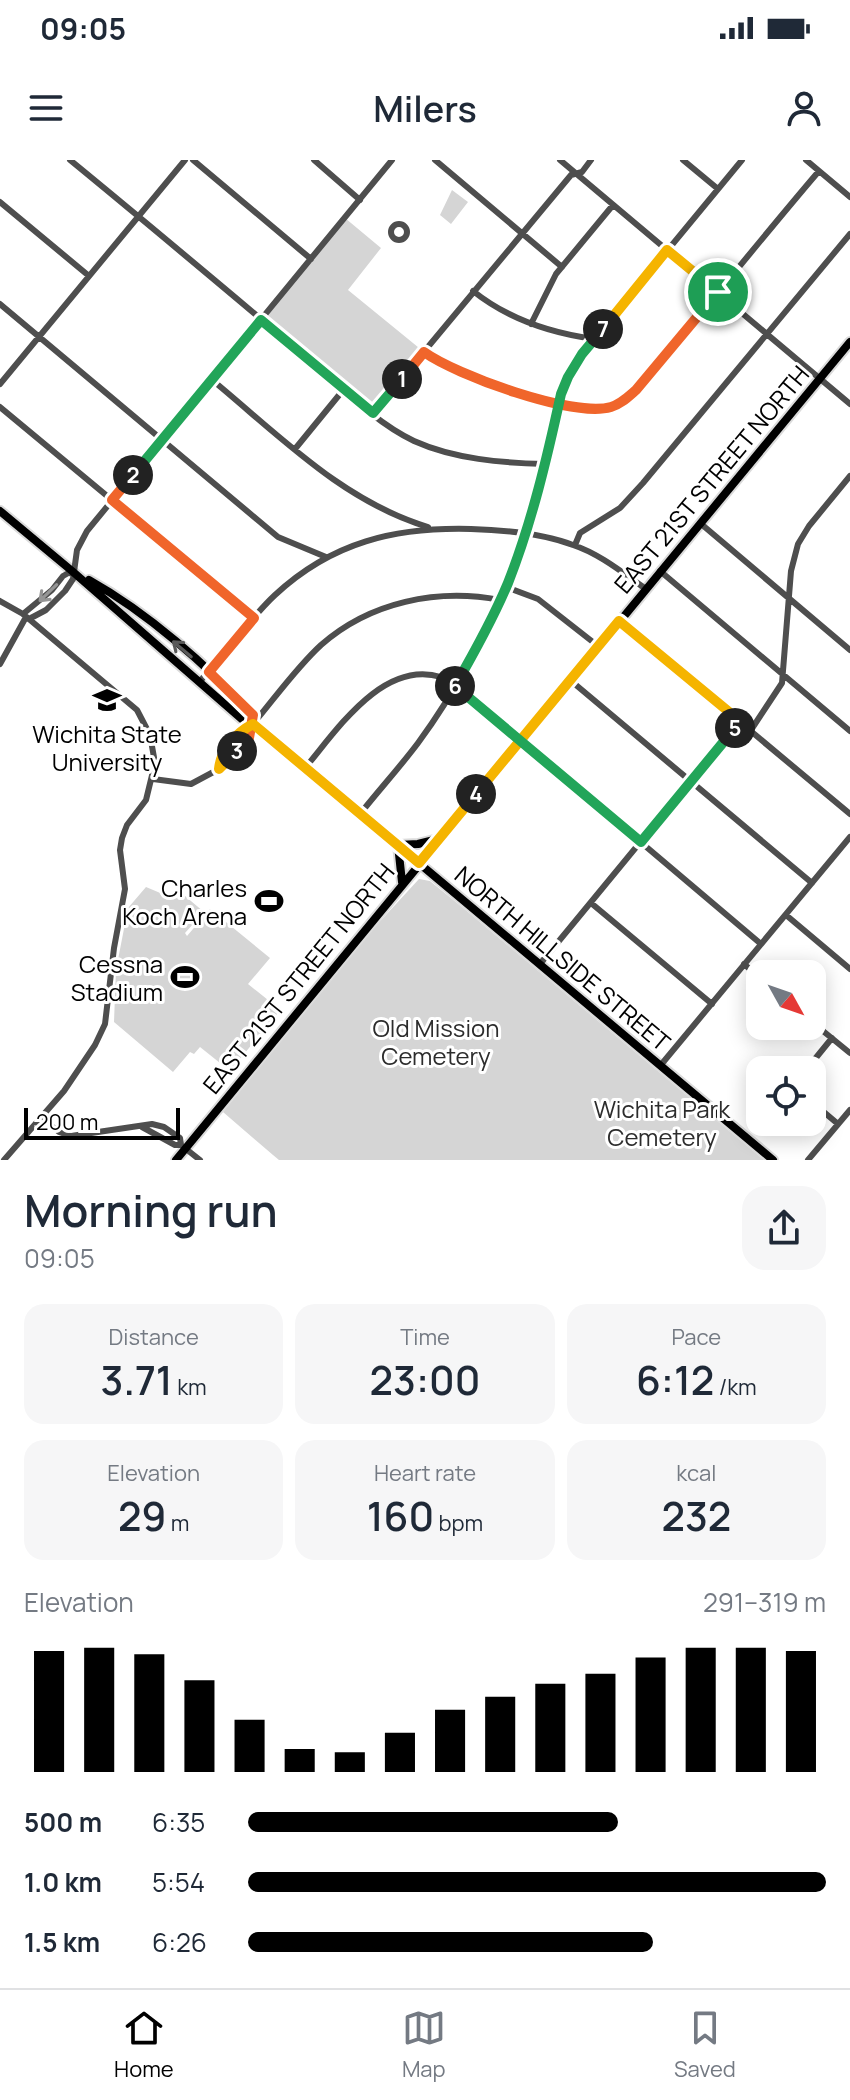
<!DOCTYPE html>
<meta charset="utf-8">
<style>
body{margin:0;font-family:Manrope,sans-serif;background:#f6f6f7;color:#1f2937;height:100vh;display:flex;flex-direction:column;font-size:30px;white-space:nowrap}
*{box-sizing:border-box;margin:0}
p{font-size:26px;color:#747a83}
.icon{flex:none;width:44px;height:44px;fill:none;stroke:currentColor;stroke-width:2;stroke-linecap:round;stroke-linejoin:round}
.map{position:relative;height:1000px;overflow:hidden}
.details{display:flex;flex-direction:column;background:#fff;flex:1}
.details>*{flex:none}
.needle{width:52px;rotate:130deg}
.buttons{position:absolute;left:746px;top:800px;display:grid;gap:16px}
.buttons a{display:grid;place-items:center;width:80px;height:80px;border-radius:16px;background:#fff;box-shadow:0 4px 20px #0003;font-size:40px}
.scale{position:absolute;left:24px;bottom:20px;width:156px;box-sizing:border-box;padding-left:8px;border:4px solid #000;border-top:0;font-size:22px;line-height:28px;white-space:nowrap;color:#000;-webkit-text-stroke:6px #fff;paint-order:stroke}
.pin{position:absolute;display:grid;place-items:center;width:68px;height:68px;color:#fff;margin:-34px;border:4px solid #fff;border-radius:50%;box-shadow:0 2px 8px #0007}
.km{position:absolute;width:40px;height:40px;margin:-20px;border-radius:50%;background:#222;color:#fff;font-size:22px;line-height:40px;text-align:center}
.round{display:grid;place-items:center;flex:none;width:84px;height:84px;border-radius:24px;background:#f6f6f7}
.head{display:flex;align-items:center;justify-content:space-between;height:136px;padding:0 24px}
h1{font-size:44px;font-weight:600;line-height:60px}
.figures{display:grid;grid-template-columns:repeat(3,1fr);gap:12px;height:136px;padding:8px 24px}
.figures div{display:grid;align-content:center;border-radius:20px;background:#f6f6f7;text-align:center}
.figures b{font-size:40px;font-weight:600}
.figures small{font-size:22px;font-weight:400}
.figures p{font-size:22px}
.chart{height:224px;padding:16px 24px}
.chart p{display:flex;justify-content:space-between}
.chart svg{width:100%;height:144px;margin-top:8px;stroke:#000;stroke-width:6}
ul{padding:0 24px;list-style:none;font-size:26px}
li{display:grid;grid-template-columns:128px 96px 1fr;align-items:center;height:60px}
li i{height:20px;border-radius:10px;background:#000}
.status{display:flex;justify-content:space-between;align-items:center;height:56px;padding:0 40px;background:#fff;direction:ltr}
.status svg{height:22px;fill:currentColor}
header{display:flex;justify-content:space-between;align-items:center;height:104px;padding:0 24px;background:#fff;font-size:36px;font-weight:600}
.tab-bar{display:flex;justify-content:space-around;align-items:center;height:112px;border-top:2px solid #e0e1e3;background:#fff;font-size:22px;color:#747a83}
.tab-bar a{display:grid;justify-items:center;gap:4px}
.tab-bar .current{color:#000}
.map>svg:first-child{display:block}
.green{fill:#d5d5d5}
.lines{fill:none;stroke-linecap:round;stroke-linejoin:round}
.major-casing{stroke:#dbdbdb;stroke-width:12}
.minor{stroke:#4e4e4e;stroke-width:6}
.major{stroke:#000;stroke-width:8}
.oneway{stroke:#959595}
.oneway2{stroke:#595959}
.split-1-casing{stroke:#fff;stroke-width:16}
.split-2-casing{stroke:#fff;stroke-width:16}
.split-3-casing{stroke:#fff;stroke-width:16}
.split-4-casing{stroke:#fff;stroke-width:16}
.split-5-casing{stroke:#fff;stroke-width:16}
.split-6-casing{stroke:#fff;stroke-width:16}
.split-7-casing{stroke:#fff;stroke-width:16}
.split-8-casing{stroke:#fff;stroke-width:16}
.split-1{stroke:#f0652b;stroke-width:10}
.split-2{stroke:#22a559;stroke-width:10}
.split-3{stroke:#f0652b;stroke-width:10}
.split-4{stroke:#f5b400;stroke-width:10}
.split-5{stroke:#f5b400;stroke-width:10}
.split-6{stroke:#22a559;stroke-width:10}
.split-7{stroke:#22a559;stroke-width:10}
.split-8{stroke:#f5b400;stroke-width:10}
.labels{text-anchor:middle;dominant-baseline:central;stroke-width:6;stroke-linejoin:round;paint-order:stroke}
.street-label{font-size:24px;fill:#000;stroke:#fff}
.poi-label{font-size:24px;fill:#000;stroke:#fff;text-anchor:end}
.park-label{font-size:24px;fill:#2c2c2c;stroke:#fff}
</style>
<div class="status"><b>09:05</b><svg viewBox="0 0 49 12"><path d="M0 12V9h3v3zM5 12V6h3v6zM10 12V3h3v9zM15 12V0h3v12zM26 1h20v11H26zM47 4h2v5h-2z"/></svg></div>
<header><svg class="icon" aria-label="menu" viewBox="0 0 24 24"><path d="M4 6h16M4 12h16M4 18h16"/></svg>Milers<svg class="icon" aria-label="person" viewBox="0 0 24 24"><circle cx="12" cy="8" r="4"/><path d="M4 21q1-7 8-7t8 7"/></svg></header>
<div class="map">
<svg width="850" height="1000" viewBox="0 0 850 1000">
<rect width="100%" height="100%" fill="#fff"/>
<path class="green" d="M452,30L468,42L451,64L440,55Z
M345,58L381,88L348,130L424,192L373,253L261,160Z
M419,719L430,721L462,747L764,1000H279L273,995L223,952L360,783Z
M146,727L165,735L185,736L204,752L185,773L187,776L210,749L270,798L248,824L278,848L277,854L230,911L200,887L194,894L190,892L173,912L114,862L116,810L128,748Z"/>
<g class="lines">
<defs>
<path id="major" d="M0,351L72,411L244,561L253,564L773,1000
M89,420C148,453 207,505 253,555V564
M402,722L398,685L418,684L438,679
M176,1000L850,182"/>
</defs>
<use href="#major" class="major-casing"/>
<path class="minor" d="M70,0C147,63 223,127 299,191C334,220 373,262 414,281C454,299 502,303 545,304
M193,0L311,99
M314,0L360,40
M435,0L562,107
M560,0L850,244
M683,0L718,29
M806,0L850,37
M0,42L89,116
M391 72a8 8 0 1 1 16 0a8 8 0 1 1-16 0Z
M473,131C508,159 550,173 594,179
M0,144L278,377L326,397
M531,164L556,114L613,45
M424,192C457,215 576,261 614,245C642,234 678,181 698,157C738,108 778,59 819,11
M211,219C279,275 342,341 428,367
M0,224L185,0
M0,247L254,458
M373,253L571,15L582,12L591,0
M295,289L344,229
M700,363L850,490
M575,385L580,373L620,348L643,323L850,74
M660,411L850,571
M506,427L538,439L598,486
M0,441L23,454L137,550L150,575L155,603L146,640L127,665L122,678L120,690L125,729L114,788L105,864L95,885L64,931L4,1000
M23,454L52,430L63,416L72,411
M29,459L46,450L65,431L73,419L77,390L87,371L392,0
M619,461L850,654
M0,504L26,457
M570,520L812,723
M199,522C226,495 247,461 275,435C332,382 395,367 471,369C505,370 541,373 573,385C600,394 623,413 646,429
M253,565C235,573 221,590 219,609L249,578L253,564C275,538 296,508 321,485C370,442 437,428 500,440
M751,570L782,523L791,411L798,384L809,366L850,316
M305,608C337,570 383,499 441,517L520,580L761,784
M153,619L191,624L219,609
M360,654C379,630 400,607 418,583C496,477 533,361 561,234L568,217L582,194L742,0
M591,743L712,844
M786,755L850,809
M540,804L740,561
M744,804L760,818
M812,862L850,893
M660,906L850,677
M806,910L832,878
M812,942L838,964
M41,957L59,972L71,976L152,964L164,967L180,978L181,985L200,1000
M142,967L175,985H181
M808,1000L850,950"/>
<use href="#major" class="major"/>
</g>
<defs><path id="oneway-shaft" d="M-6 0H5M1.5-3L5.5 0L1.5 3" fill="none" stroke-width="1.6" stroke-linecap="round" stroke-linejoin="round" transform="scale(2)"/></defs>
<use class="oneway" href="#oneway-shaft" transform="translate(48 433) rotate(136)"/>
<use class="oneway2" href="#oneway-shaft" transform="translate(182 489) rotate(-140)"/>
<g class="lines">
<defs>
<path id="split-1" d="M402,219L424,192C456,215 573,258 611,247C621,244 628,237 636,230L718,132"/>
<path id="split-2" d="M133,315L261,160L373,253L402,219"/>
<path id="split-3" d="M133,315L112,340L254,458L209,512L253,555L249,578L237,591"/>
<path id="split-4" d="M237,591L219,609C221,589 236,573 253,564L419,703L476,634"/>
<path id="split-5" d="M476,634L619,461L740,561L735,568"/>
<path id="split-6" d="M455,526L641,682L735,568"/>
<path id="split-7" d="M455,526C474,493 493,459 508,423C532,362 547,298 561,234L568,217L582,194L603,169"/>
<path id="split-8" d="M603,169L667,90L718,132"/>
</defs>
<use href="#split-1" class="split-1-casing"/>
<use href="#split-2" class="split-2-casing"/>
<use href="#split-3" class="split-3-casing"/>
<use href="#split-4" class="split-4-casing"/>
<use href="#split-5" class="split-5-casing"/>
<use href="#split-6" class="split-6-casing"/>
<use href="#split-7" class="split-7-casing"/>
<use href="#split-8" class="split-8-casing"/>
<use href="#split-1" class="split-1"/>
<use href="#split-2" class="split-2"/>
<use href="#split-3" class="split-3"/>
<use href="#split-4" class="split-4"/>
<use href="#split-5" class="split-5"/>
<use href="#split-6" class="split-6"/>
<use href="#split-7" class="split-7"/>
<use href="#split-8" class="split-8"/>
</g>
<defs>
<symbol id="university-bare" viewBox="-9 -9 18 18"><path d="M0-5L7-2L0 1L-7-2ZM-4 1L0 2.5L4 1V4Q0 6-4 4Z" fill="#000" stroke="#fff" stroke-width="2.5" paint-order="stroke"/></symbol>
<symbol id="stadium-bare" viewBox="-9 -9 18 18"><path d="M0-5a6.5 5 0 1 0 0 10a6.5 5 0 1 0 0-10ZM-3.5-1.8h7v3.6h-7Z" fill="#000" stroke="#fff" stroke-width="2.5" paint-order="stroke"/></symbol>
</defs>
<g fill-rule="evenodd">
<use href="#university-bare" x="87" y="520" width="40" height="40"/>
<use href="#stadium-bare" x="249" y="721" width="40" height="40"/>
<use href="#stadium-bare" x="165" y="797" width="40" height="40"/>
</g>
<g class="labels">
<g class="street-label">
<text transform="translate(711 319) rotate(-50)">EAST 21ST STREET NORTH</text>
<text transform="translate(563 798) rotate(40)">NORTH HILLSIDE STREET</text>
<text transform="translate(298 818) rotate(-51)">EAST 21ST STREET NORTH</text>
</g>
<g class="poi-label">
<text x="107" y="573" text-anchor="middle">Wichita State<tspan x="107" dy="28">University</tspan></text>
<text x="247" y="727">Charles<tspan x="247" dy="28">Koch Arena</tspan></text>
<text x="163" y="803">Cessna<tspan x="163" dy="28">Stadium</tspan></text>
</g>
<g class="park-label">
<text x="436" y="867">Old Mission<tspan x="436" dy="28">Cemetery</tspan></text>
<text x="662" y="948">Wichita Park<tspan x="662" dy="28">Cemetery</tspan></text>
</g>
</g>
</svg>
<div class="buttons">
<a><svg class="needle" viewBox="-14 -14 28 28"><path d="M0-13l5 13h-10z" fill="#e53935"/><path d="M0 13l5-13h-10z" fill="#747a83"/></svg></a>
<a><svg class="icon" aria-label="locate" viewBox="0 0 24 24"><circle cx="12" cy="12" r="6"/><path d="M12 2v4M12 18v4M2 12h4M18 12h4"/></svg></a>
</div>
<div class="scale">200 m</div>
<div class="pin" style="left:718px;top:132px;background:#1e9e55"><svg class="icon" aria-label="arrive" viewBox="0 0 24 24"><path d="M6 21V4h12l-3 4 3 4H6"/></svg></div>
<b class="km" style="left:402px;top:219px">1</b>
<b class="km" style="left:133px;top:315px">2</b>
<b class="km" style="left:237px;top:591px">3</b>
<b class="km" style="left:476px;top:634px">4</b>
<b class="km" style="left:735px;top:568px">5</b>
<b class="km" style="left:455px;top:526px">6</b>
<b class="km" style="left:603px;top:169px">7</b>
</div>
<section class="details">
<div class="head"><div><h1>Morning run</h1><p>09:05</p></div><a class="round"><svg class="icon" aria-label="share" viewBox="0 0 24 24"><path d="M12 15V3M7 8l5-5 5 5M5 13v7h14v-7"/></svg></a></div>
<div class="figures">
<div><p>Distance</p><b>3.71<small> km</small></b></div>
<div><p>Time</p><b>23:00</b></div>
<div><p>Pace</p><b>6:12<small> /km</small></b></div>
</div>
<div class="figures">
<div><p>Elevation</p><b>29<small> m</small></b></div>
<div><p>Heart rate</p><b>160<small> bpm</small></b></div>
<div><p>kcal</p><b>232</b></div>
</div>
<div class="chart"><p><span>Elevation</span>291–319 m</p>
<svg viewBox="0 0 160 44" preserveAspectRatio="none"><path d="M5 44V7M15 44V6M25 44V8M35 44V16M45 44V28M55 44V37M65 44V38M75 44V32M85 44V25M95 44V21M105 44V17M115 44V14M125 44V9M135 44V6M145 44V6M155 44V7"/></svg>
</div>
<ul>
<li><b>500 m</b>6:35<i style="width:64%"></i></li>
<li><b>1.0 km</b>5:54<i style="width:100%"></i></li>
<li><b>1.5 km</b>6:26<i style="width:70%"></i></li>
</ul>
</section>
<nav class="tab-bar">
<a class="current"><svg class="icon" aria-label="home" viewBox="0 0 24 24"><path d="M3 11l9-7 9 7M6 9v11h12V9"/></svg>Home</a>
<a><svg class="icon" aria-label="map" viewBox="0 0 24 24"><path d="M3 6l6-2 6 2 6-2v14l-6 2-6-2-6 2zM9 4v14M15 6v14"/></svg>Map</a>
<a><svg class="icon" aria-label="saved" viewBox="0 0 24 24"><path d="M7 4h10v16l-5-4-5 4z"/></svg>Saved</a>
</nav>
